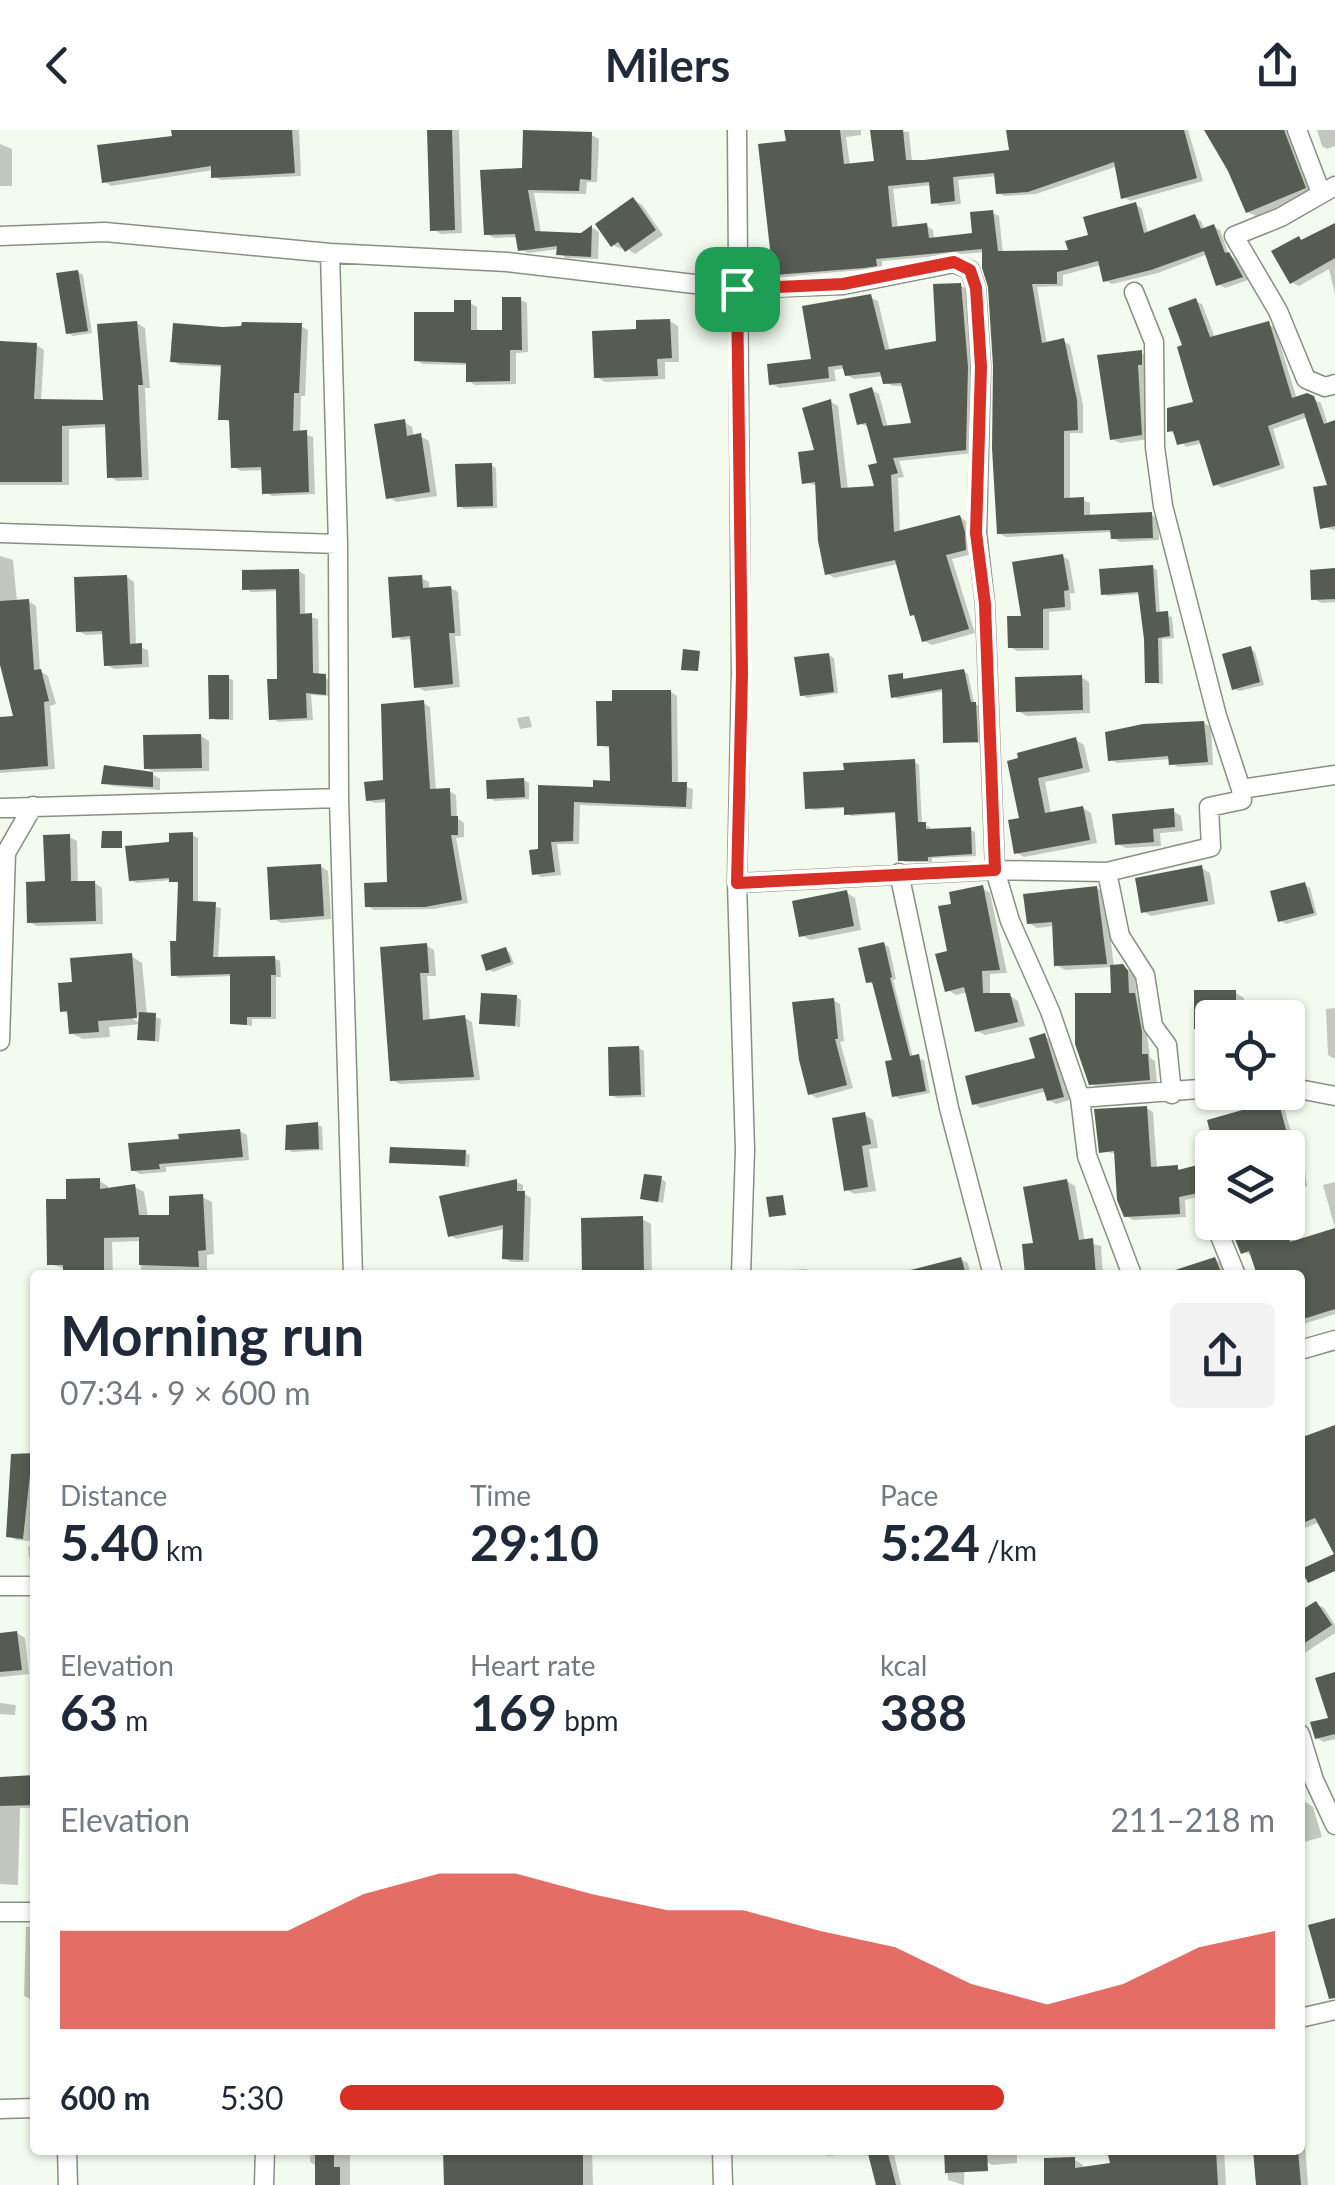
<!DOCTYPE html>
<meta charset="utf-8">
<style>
body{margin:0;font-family:Lato,sans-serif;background:#f2f2f3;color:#1f2937;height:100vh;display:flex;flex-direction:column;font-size:38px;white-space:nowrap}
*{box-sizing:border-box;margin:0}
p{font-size:32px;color:#747a83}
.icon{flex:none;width:55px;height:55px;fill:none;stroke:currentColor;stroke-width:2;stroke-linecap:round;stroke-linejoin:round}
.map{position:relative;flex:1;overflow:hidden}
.side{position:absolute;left:30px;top:1140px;width:1275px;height:885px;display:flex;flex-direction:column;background:#fff;border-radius:10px;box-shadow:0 2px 8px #0004}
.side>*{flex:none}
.buttons{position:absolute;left:1195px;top:870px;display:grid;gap:20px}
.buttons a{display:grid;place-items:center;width:110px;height:110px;border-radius:10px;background:#fff;box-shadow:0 2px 8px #0004;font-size:50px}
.pin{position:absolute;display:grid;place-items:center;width:85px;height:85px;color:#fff;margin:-42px;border-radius:20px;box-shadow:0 5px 15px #0006}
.round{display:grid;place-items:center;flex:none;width:105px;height:105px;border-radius:10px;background:#f2f2f3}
.headline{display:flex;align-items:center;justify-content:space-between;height:170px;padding:0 30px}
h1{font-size:55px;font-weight:700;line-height:75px}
.figures{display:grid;grid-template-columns:repeat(3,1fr);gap:15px;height:170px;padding:10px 30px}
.figures div{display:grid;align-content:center}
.figures b{font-size:50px;font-weight:700}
.figures small{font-size:28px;font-weight:400}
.figures p{font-size:28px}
.chart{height:280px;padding:20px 30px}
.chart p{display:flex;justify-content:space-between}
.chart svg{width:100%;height:180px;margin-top:10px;fill:#d93025;opacity:.7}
ul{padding:0 30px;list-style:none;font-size:32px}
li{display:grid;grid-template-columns:160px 120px 1fr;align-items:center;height:75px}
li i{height:25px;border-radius:12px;background:#d93025}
header{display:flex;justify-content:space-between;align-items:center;height:130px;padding:0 30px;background:#fff;font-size:45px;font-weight:700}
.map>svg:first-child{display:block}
.shadow{fill:#0003;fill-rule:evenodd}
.building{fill:#565c52}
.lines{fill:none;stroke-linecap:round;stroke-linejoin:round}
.street-casing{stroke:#888f84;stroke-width:21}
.street{stroke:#fff;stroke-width:18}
.route-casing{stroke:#fff;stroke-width:20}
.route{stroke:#d93025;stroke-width:12}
</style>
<header><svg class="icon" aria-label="back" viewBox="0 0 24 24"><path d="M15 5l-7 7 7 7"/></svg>Milers<svg class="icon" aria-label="share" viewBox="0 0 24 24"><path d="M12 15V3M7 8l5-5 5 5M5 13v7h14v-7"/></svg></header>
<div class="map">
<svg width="1335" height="2055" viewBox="0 0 1335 2055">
<rect width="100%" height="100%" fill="#f3faee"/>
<path class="shadow" d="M174,0H299L301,46L221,50L214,46L213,40L111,56L104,51L175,8Z
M430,0H459L462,103L441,104L433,99Z
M787,0H861V5L846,7L850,36L876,33L888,0L909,2L912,32L1012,22L1009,0H1188L1203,51L1130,71L1124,67L1118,36L1036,64L1004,66L998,62L997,46L958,50L961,74L940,76L934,72L932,55L893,59L898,99L927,96L933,100L934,110L975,105L993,83L999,86L1003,124L1071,122L1136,75L1142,79L1148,104L1195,87L1201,91L1205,100L1214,97L1220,100L1229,125L1235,129L1248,150L1225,158L1218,154L1208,124L1158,143L1112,154L1106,151L1101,135L1063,145V156L1037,157L1047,214L1063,211L1070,215L1083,275V303H1070V370H1083L1090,373V387L1151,385L1158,388L1159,410L1120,412L1113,408L1112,402L1006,407L999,403L996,236L985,122L882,131V138L781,147L775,144L788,13Z
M1208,0H1288L1312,62L1256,86L1248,82Z
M1317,0H1335V16L1327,19L1322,16Z
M591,5L599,9L597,52H587L586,64L534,63L541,103L582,106L593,98L599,102L598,129L566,128L559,123V119L528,123L520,119L518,107L494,108L487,104L524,40Z
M0,14L12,19V56H0Z
M634,70L642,75L663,105L635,124L625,117L621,119L613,115Z
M1335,96V164L1329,139L1299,156L1291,152L1303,112Z
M78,142L83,145L92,203L73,206L68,203Z
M960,155L968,160L975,243L973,323L899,331L904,347L898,348L900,403L960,387L967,392L973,424L952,429L975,503L932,515L924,511L918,488L912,484L898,434L834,448L827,443L818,356L804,352L817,323L831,272L838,276L848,360L877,359L880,334L870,297L860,294L872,260L879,264L888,298L914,295L904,256H893L885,252L884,246L854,249L847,245L845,238L834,240L836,251L779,258L772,254L814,231L870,167L878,171L890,222L939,213Z
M521,170L527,173L528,222L516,223V254L475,255L469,251L468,235L423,234L416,230L470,173L477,177V203L505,202Z
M1195,171L1202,174L1215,208L1268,194L1275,198L1297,269L1307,266L1321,273L1328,295L1335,293V400L1322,397L1331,357L1308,287L1273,299L1285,338L1222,358L1215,354L1203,313L1186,317L1170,300L1196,273L1185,217Z
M670,191L678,196L679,232H665V249L605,252L597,247L638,202Z
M137,193L145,198L150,258H145L149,350L117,351L109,346L107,297L69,299V355H0V213L36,215L44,220L41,271L106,272Z
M301,196L308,200L305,266H301L300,303L313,307L315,364L272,366L265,362L264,340L241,341L234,337L232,293L221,288L224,237L180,235L173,231Z
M1141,223L1148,227L1149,238L1145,239L1149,309L1120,313L1112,309Z
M404,292L412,297L414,307L420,306L429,311L437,366L397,372L388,367Z
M491,335L496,338L497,378L464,379L459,376Z
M0,426L13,430L17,472L28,471L36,476L40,541L48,546L56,574L50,576L55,639L0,643V589L16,588L0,527Z
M1062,426L1069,430L1075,463H1070L1071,480L1049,482V520L1017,521L1010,517L1024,488Z
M1153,438L1157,440L1160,485L1172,487L1174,508L1162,509L1163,554L1147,552V509L1141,464L1108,466L1103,463Z
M299,441L305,445V486L318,489L319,546L331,550V566L311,565L313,590L278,592L272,588L280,551L279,461L251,462L245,458Z
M1335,441V472L1322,473L1314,469Z
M127,447L134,452L136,516L148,520L149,537L114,539L107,535L105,504L86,505L78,501Z
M421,448L429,452V460L451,458L458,462L461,506H455L460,557L424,561L417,556L412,509L402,510L395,506Z
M1250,519L1255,522L1264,555L1239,561L1234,559Z
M829,525L834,528L838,563L807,568L802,565Z
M964,541L968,544L974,573L980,577L981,613L946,612L944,561L898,569L893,566L902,545L907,551Z
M1081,547L1089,552L1090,583L1027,586L1018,581Z
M228,548L233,550V590H216L211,587Z
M671,562L677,566L678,654L693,659L692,679L580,675L579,714H557L561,745L541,747L535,743L540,721V658L595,659L612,654V619L599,615Z
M423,573L430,577L436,661H449L456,665L457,688L464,693V707L456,708L468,773L433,779L374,780L367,776L389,755L388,672L375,673L368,670L385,653Z
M529,586L532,597L520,599L517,588Z
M1204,593L1211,597L1213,635L1178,637L1171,633V629L1117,633L1110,629Z
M201,606L209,611V641L154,642L146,638Z
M1076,610L1084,615L1090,642L1045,652L1051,684L1083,678L1091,683L1097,713L1024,727L1016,722L1022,690L1010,633Z
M914,632L919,635L922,695L930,697V702L970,700L975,702L976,726L932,728V732H905L900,729L898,683L851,686L847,683L846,678L813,680L808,677L846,642Z
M152,644L160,649V660L112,656L104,652Z
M524,650L529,653V669L495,671L490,668Z
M1173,681L1181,686L1183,701L1160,703L1161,716L1126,718L1118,714Z
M192,705L198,708V774L221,778L218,829L274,828L280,831L281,847H276V889H252V896L232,893V846L179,848L174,845L181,754L171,750L137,753L131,750L171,714Z
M69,707L77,711L78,754L95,753L102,758L103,794L37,796L29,792Z
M320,736L328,741L331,789L281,793L273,788Z
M1201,738L1210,743L1215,774L1151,786L1143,781Z
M1305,755L1310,758L1317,785L1286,794L1281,791Z
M982,758L990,763L1007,843L990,844V866H1010L1018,871L1025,896L985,905L977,901L968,862L956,865L948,860L954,776Z
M1096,758L1105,763L1114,837L1122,836L1131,841L1135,848L1137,867L1143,871L1150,928L1155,931L1157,954L1099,958L1091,953L1114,866L1112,837L1065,840L1057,835L1055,796L1037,798L1029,793Z
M847,763L855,768L861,800L810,810L801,805Z
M884,814L889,817L896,849L893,850L913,928L924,930L930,963L900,969L895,966V932L873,854L868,852Z
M427,816L434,820L436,846H427L430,892L465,888L472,892L480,950L400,954L392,950Z
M506,820L510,823L514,834L493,842L488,839Z
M131,826L142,833L147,885L161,889L159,912L140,909L141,894L109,897L110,907L83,909L71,903L70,885L62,881L74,854ZM127,880L141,888V894L125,884Z
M1236,863L1244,868L1243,888H1212V902L1197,898Z
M516,867L521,870L520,897L482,893Z
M833,870L840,874L844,911L840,912L853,958L817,968L810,964Z
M1335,878V928H1333L1328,925L1326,879Z
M1288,888L1292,890L1296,934L1288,935Z
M1044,906L1051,910L1070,970L1056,974L1049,970L1047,961L981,978L974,974L1038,930Z
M639,918L644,921L645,967L617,968L612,965Z
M1277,969L1283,973L1297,1024L1303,1028L1307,1056L1288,1059V1018H1216Z
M1146,978L1153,982L1157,1039L1177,1038L1183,1041L1212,1034V1064L1185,1070L1186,1087L1133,1090L1126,1086L1117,1024L1102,1021Z
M865,985L873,990L878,1018L869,1019L876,1061L854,1064L846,1059Z
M317,995L322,997L323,1020L292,1022L287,1019Z
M240,1001L247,1005L249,1030L166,1037V1042L140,1044L133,1040L182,1011Z
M465,1023L470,1025L469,1037L392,1031Z
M661,1049L666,1052L663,1073L642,1068Z
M99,1051L108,1056V1061L135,1057L144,1062L148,1087H172L202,1067L212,1072L214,1124L207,1125V1141L141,1145L142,1111L112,1112L113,1145H66V1139L50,1134L69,1072Z
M1067,1051L1075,1056L1085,1112L1101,1116L1103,1145H1027L1036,1116Z
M517,1052L523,1055V1063L531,1068L529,1132H511L505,1128V1099L456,1109L450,1105Z
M1335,1052V1184L1300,1195V1145H1259L1252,1125L1243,1122L1233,1092L1288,1090L1295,1113L1335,1098L1323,1055Z
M642,1089L651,1094L652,1145H585Z
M961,1129L968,1133L971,1145H900L899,1142Z
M1215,1129L1221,1133L1226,1145H1190Z
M806,1139L814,1145H774V1141Z
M1335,1297V1421L1320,1392L1300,1400V1311Z
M35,1327L30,1411L16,1410L9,1406Z
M35,1416V1431H34L29,1428L28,1417Z
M1316,1474L1324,1478L1335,1495V1503L1300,1526V1484Z
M17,1503L25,1508L29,1544L0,1547V1505Z
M1335,1544V1609L1324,1612L1317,1608L1331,1590Z
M0,1573L16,1575L15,1585L0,1584Z
M35,1648V1678H20L18,1755L0,1754V1650Z
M1306,1672L1313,1677L1322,1707L1300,1713V1674Z
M35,1796V1870H33L24,1866L26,1797Z
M1301,1958L1308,2055H1258L1256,2020H1300Z
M311,2020H592L593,2055H447L446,2022H350V2055H318L317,2036L310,2032Z
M820,2020H893L901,2055H873L878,2054L870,2021L828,2026Z
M946,2020H965L964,2055L948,2050Z
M984,2020H1017V2033L992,2035L984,2030Z
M1154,2020H1224L1226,2055H1047L1075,2030L1083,2035V2039L1112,2035Z"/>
<path class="building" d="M171,0H292L295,43L211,48V36L102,53L97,15L172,6Z
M427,0H452L455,100L430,101Z
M523,0L592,2L591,50L580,49L579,61L528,60L535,101L581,103L592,95L591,127L556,125L557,116L518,121L515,104L484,105L480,40L522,38Z
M784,0H840L844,34L874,31L870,0H903L906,30H924L1009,20L1006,0H1184L1197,48L1121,69L1114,32L1028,62L996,64L994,43L953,47L955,71L931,74L929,52L888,56L892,97L927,93L929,108L972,103L970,82L993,80L998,121L1068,120L1065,111L1088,105L1083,87L1136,72L1144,103L1195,84L1201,99L1214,94L1225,123L1229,122L1243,147L1216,156L1204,121L1151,140L1103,152L1098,131L1057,142V154H1032L1042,213L1064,208L1077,270L1078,300L1064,301V368L1084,367V385L1152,382L1153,408L1111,409L1110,400L997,404L992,318L993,236L988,157L982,138V119L876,129L877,136L864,138L773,145L758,14L786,11Z
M1204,0H1284L1306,58L1246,83L1228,41Z
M633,67L656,100L625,122L618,112L611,117L595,94Z
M1335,93V128L1290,154L1271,121L1299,106L1301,110Z
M78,140L88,201L66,204L56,143Z
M961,153L968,237L966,320L893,328L898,343L891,345L894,402L960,385L965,402L966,420L946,425L969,499L922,512L914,485L910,486L895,430L825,445L818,411L815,352L802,354L798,322L814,320L802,278L831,269L841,358L874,356L868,335L877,333L866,293L857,295L849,264L872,257L883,296L911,293L901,253L883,254L880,242L845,246L842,235L828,237L829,248L769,255L767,234L811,229L802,176L871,164L885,220L936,211L933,154Z
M502,167H521L522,220H510V251L466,252V233L414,231V182H454V170H471V200H502Z
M1196,168L1210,207L1269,191L1292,268L1307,263L1314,266L1324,294L1335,290V396L1320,399L1313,357L1327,355L1304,283L1268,296L1280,335L1213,356L1199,310L1177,315L1173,301L1167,302V278L1193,272L1177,217L1182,215L1168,178Z
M670,189L672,228L657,229L658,246L594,248L592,201L636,199V190Z
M137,191L143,255H138L142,347L107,348L105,294L62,296V352H0V211L37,213L34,269L103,270L97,194Z
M242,192L302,193L299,263H294L293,301L307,300L309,362L262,364L261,337L231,338L229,290H218L221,235L170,232L173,193L223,197L241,196Z
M1142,220V235H1138L1142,305L1110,310L1097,225Z
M405,289L407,306L421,303L430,362L386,369L374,294Z
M492,333L493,376L457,377L455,334Z
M1063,424L1069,460L1064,461L1065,477L1043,479V518H1008L1007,486H1021L1012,432Z
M1153,435L1156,482L1168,481L1170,506L1158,508L1159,553H1145L1144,509L1138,462L1101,465L1099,439Z
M1335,438V469L1311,470L1310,440Z
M299,439L300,484L312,483L313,543L326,544V565L306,563L307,588L269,590L267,549H277L276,459L242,460V440Z
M127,445L130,514L142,513V534L104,536L102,501L76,502L74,447Z
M422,445L423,458L451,456L455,503H449L453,554L414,558L410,506L392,508L388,447Z
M29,469L34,540L41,539L49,571L44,572L48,636L0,640V587L13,586L0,535V471Z
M1251,516L1260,552L1232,560L1222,524Z
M683,519L700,521L698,541L681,540Z
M829,523L834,562L800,566L794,527Z
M964,539L971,572H976L978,612L943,613L942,559L891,568L888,545L903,543V549Z
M208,545H229V589H209Z
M1082,545L1083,580L1016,582L1015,547Z
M612,560H671L672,652H687L686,677L574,672L573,711L551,712L555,742L532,745L529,720L538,719V655L593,657V650L610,651L609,616H597L596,571H612Z
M424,570L430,659L450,658L451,686H458V705H451L462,770L425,777H365L364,753L387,752L385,669L366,671L364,652L383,650L381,574Z
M1204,591L1208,632L1169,635L1168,626L1108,631L1105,602L1143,594Z
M201,604L202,638L144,639L143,605Z
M1076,607L1083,638L1038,648L1045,683L1083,676L1090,710L1014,724L1008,690L1019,688L1007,631L1018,628L1017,623Z
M915,629L918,692H926V699L971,697L972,724L928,727V731H898L895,682L844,685V677L805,679L803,642L844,640L843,633Z
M104,635L153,642V657L101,654Z
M524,648L525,667L487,669L486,650Z
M1174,678L1175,697L1153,699L1154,712L1115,715L1112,684Z
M102,701H122V718H101Z
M193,702V771L216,772L213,827L275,826L276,845H271V887H247V895L230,894V844L171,846L170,811H176L178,752H169V748L129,751L125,716L169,712V703Z
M70,704L71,751H95L96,791L27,793L26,752L45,751L43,705Z
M321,734L324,786L270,790L267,737Z
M1202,735L1208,771L1141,783L1135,748Z
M1305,752L1314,783L1278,792L1270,761Z
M983,755L1000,840L982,841L983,863H1010L1018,892L975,902L964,857L945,862L935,824L947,821L938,776L951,774L949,762Z
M1097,756L1107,834L1054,836L1052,792L1027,794L1023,764Z
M847,760L854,796L799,807L792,771Z
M884,812L892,847L890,848L910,926L919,924L926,961L892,967L885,931L892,930L872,852L866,853L858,818Z
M427,813L429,843H420L423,890L465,885L474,947L390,951L380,817Z
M506,817L511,832L486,841L481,825Z
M132,823L137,888L98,891L99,902L69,904L67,881L60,882L58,853L72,852L70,828Z
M1123,834L1128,841L1129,863H1135L1142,902V924H1148L1150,950L1089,955L1075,914V863H1111L1110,835Z
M1194,860H1236V888H1212V899H1194Z
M481,863L517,865L515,896L479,894Z
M834,868L838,909H835L847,955L808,965L799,930L792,872Z
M139,882L156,883L155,911L137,910Z
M1045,903L1064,967L1047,971L1043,958L972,975L965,946L1035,928L1029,908Z
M639,916L641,965L609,966L608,917Z
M1277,966L1289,1011L1266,1018H1214L1207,990L1260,975L1259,971Z
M1147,976L1151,1037L1178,1035V1040L1209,1032L1212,1060L1179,1067L1180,1084L1124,1087L1117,1070L1114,1021L1099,1023L1094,979Z
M865,982L871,1014L862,1016L868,1057L844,1061L832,988Z
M318,992L319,1019L285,1020L286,995Z
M240,999L243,1027L159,1034L160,1039L131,1041L128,1013L179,1009L178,1004Z
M390,1017L466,1020L465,1036L389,1033Z
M644,1044L662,1046L658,1072L640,1069Z
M100,1048V1059L135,1054L139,1085H169V1066L203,1064L206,1120L198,1121L199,1137L139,1135V1107L104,1108V1145H63V1135H47L46,1069H66V1049Z
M517,1049V1061H525L523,1130L502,1129L503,1095L448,1107L439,1066Z
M1067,1049L1079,1110L1093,1108L1096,1145H1025L1022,1114L1033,1113L1023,1057Z
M783,1065L786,1085L769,1087L766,1067Z
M643,1086L644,1145H582L581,1088Z
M1228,1092H1284L1290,1112L1335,1098V1179L1300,1190V1145H1257L1249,1121L1241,1124Z
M961,1127L966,1145H912L911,1140Z
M1215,1127L1222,1145H1169V1142Z
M1335,1295V1441L1308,1453L1301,1439L1334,1424L1315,1388L1300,1394V1308Z
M35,1323V1344H30L23,1409L6,1407L11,1324Z
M1316,1471L1332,1495L1300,1516V1481Z
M17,1501L22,1540L0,1542V1503Z
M1335,1542V1604L1315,1609L1310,1592L1328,1588L1315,1548Z
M35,1645V1675L0,1676V1647Z
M1335,1788V1868L1329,1869L1308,1795Z
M315,2020H334V2037H340V2055H315Z
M443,2020H583V2055H444Z
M867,2020H887L896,2055H876Z
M944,2020H987L988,2041L945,2043Z
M1138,2020H1216L1218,2055H1044V2028L1075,2027V2038L1110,2033L1108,2025Z
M1253,2020H1298L1301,2055H1256Z"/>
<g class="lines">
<defs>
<path id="street" d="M737,0L741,543L737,753L745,1020L741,1145
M1297,0L1321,63
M1335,56L1281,87L1234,106L1278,181L1306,249L1325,257L1335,254
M0,106L105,102L330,123L507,132L737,159L843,155L954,133L970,140L976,158L981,237L977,403L985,474L995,740L1010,791L1050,881L1080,968L1087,1026L1132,1145
M330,123L338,414L339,668L353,1145
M1134,162L1154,212L1155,317L1163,376L1217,586L1241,659
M0,403L338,414
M0,678L339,668
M1107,742L1120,806L1145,845L1153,896L1167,915L1172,964
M899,743L949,978L993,1145
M737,753L995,740L1107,742L1211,717L1209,677L1242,670L1241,659L1335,645
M0,911L6,723L33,676
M1288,957L1335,966
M1080,968L1212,958
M1215,1094L1236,1145
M1300,1220L1335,1210
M0,1456H35
M1300,1604L1314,1650L1335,1695
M0,1782H35
M1300,1888L1335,1880
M0,1979L35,1978
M67,2020L68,2055
M722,2020L723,2055
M264,2055L265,2020"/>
</defs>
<use href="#street" class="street-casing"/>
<use href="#street" class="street"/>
</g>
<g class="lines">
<defs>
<path id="route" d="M954,132L970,140L976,158L981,237L976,403L985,474L995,740L737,753L742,543L737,159L843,154Z"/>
</defs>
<use href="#route" class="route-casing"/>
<use href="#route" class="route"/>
</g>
</svg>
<div class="buttons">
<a><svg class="icon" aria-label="locate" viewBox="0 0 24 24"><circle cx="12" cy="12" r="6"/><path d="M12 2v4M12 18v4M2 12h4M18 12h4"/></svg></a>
<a><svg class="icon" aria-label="layers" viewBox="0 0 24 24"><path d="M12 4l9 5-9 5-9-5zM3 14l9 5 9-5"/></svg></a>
</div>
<div class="pin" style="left:737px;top:159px;background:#1e9e55"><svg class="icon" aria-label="arrive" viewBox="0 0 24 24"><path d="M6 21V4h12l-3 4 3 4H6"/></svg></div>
<section class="side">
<div class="headline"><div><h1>Morning run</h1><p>07:34 · 9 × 600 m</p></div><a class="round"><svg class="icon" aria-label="share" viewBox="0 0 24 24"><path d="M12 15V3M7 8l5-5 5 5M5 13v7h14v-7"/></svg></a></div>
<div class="figures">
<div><p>Distance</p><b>5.40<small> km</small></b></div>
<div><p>Time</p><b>29:10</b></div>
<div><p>Pace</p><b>5:24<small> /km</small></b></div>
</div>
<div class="figures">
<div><p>Elevation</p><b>63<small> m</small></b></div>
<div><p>Heart rate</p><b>169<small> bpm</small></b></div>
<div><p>kcal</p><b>388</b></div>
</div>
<div class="chart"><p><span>Elevation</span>211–218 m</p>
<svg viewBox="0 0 160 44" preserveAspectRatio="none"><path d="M0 44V20L10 20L20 20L30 20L40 11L50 6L60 6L70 11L80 15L90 15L100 20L110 24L120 33L130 38L140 33L150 24L160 20V44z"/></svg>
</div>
<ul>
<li><b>600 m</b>5:30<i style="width:71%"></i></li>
</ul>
</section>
</div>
